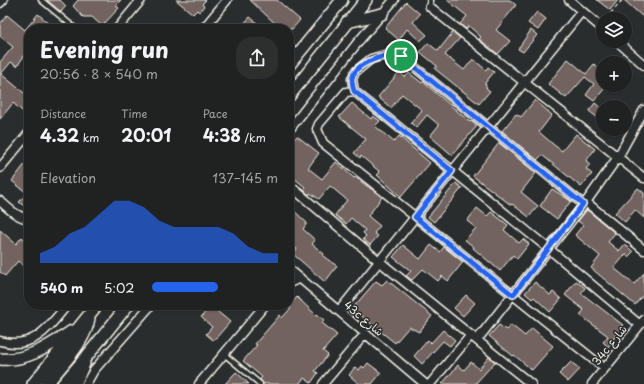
<!DOCTYPE html>
<meta charset="utf-8">
<style>
body{margin:0;font-family:"Playpen Sans","Playpen Sans Arabic",sans-serif;background:#2d2f2f;color:#f1f3f6;height:100vh;display:flex;flex-direction:column;font-size:15px;white-space:nowrap}
*{box-sizing:border-box;margin:0}
p{font-size:13px;color:#a2a4a5}
.icon{flex:none;width:22px;height:22px;fill:none;stroke:currentColor;stroke-width:2;stroke-linecap:round;stroke-linejoin:round}
.map{position:relative;flex:1;overflow:hidden}
.side{position:absolute;left:24px;top:24px;width:270px;height:286px;display:flex;flex-direction:column;background:#202222;border-radius:16px;box-shadow:0 1px 3px #0004,0 0 0 1px #3d3f40}
.side>*{flex:none}
.controls{position:absolute;left:596px;top:12px;display:grid;gap:8px}
.controls a{display:grid;place-items:center;width:36px;height:36px;border-radius:50%;background:#202222;box-shadow:0 1px 3px #0004,0 0 0 1px #3d3f40;font-size:20px}
.pin{position:absolute;display:grid;place-items:center;width:34px;height:34px;color:#fff;margin:-17px;border:2px solid #fff;border-radius:50%;box-shadow:0 1px 4px #0007}
.round{display:grid;place-items:center;flex:none;width:42px;height:42px;border-radius:16px;background:#2d2f2f}
.summary{display:flex;align-items:center;justify-content:space-between;height:68px;padding:0 16px}
h1{font-size:22px;font-weight:700;line-height:30px}
.stats{display:grid;grid-template-columns:repeat(3,1fr);gap:6px;height:68px;padding:4px 16px}
.stats div{display:grid;align-content:center}
.stats b{font-size:17px;font-weight:700}
.stats small{font-size:11px;font-weight:400}
.stats p{font-size:11px}
.chart{height:112px;padding:8px 16px}
.chart p{display:flex;justify-content:space-between}
.chart svg{width:100%;height:72px;margin-top:4px;fill:#2563eb;opacity:.7}
ul{padding:0 16px;list-style:none;font-size:13px}
li{display:grid;grid-template-columns:64px 48px 1fr;align-items:center;height:30px}
li i{height:10px;border-radius:5px;background:#2563eb}
.map>svg:first-child{display:block}
.building{fill:#726460;stroke:#f4f1e8}
.lines{fill:none;stroke-linecap:round;stroke-linejoin:round}
.lane-casing{stroke:#f4f1e8;stroke-width:7}
.street-casing{stroke:#f4f1e8;stroke-width:11}
.secondary-casing{stroke:#f4f1e8;stroke-width:14}
.path{stroke:#f4f1e8;stroke-width:1.5;stroke-dasharray:4 3;stroke-linecap:butt}
.lane{stroke:#2a2d2e;stroke-width:4}
.street{stroke:#2a2d2e;stroke-width:8}
.secondary{stroke:#2a2d2e;stroke-width:11}
.route-casing{stroke:#fff;stroke-width:8}
.route{stroke:#2563eb;stroke-width:5}
.labels{text-anchor:middle;dominant-baseline:central;stroke-width:3;stroke-linejoin:round;paint-order:stroke}
.street-label{font-size:11px;fill:#f4f1e8;stroke:#2a2d2e}
</style>
<div class="map">
<svg width="644" height="384" viewBox="0 0 644 384">
<rect width="100%" height="100%" fill="#2a2d2e"/>
<filter id="ink" filterUnits="userSpaceOnUse"><feTurbulence type="fractalNoise" baseFrequency=".025" numOctaves="2"/><feDisplacementMap in="SourceGraphic" scale="8" xChannelSelector="R" yChannelSelector="G"/><feConvolveMatrix kernelMatrix="1 2 1 2 8 2 1 2 1" color-interpolation-filters="sRGB"/></filter>
<g filter="url(#ink)">
<path class="building" d="M47,0H60L66,6L61,12Z
M78,0H121L116,5L119,8L102,26L92,17H83L73,6Z
M176,0H206L202,4L204,6L199,12L197,10L193,14Z
M250,0H277L300,20L292,29H281Z
M447,0H510L516,5L496,30L510,41L498,54L479,39L481,37L469,26L466,29L460,24L467,16Z
M597,0H618L610,10Z
M624,0H644V18Z
M406,2L420,14L413,22L427,35L420,41L407,29L399,40L385,28Z
M537,12L546,19L538,30L528,23Z
M38,14L50,24L45,29H29V49L17,66L11,62L1,74L29,97V117L13,103L0,119V62L13,47L0,36V24L7,15L25,30Z
M250,17L264,29H239Z
M531,30L537,35L523,52L518,49Z
M453,32L460,38L445,55L464,70L473,59L486,70L488,67L494,72L485,83L487,89L490,91L479,104L435,69L437,66L420,52L428,43L438,51Z
M568,59L586,74L594,64L603,72V74L597,82L605,88L594,101L586,95L594,84L585,77L566,98L548,84Z
M399,72L405,77L409,73L422,83L423,82L470,122L471,121L477,126L452,155L430,136L439,125L427,115L416,128L411,123L422,110L402,94L391,108L378,97Z
M535,100L552,115L539,132L554,145L562,151L576,134L595,149L586,161L590,164L586,169L592,174L581,187L542,155L537,160L502,131L516,114L521,117Z
M352,103L371,119L373,116L380,121L375,126L394,142L399,136L430,163L401,197L377,175L380,172L361,156L360,158L354,153L366,139L339,117Z
M595,103L603,110V122L589,111Z
M297,136L319,153L308,168L322,179L336,162L354,178L355,177L382,197L368,216L380,226L374,233L378,236L370,245L363,239L366,236L363,233L365,230L351,218L346,224L335,215L347,200L330,186L319,199L310,193L309,195L303,189L305,187L289,174V145Z
M499,143L536,173L521,192L538,206L529,217L512,204L511,205L473,176Z
M29,159V210L19,202L27,193L12,181Z
M456,183L462,188L434,222L428,217Z
M638,188L644,193V218L635,210L625,222L615,213Z
M552,189L571,201L557,219L540,206Z
M289,206L307,223L303,229L315,240L312,244L324,254L323,256L337,266L325,282L293,254L297,249L289,242Z
M477,208L487,216L491,212L508,225L504,230L519,243L523,239L529,244L517,259L513,255L500,271L473,248L474,247L465,240L476,228L467,221Z
M587,210L615,233L608,242L619,251L625,244L633,252L628,257L626,254L614,268L634,284L644,273V294L635,305L591,268L600,256L575,235L583,225L578,221Z
M0,230L16,244L22,237L29,244V270L18,261L5,276L0,272Z
M403,245L420,259L431,245L440,252L444,247L463,262L448,281L442,276L438,281L423,269L412,280L406,276L411,271L393,257Z
M387,280L432,316L419,332L409,327L395,343L359,314L357,316L350,311L376,281L382,285Z
M576,281L585,288L581,293L623,325L608,347L603,342L608,336L580,315L584,310L565,295Z
M535,282L550,295L553,292L561,299L550,312L534,297L532,299L525,293Z
M466,295L475,303L463,316L454,308Z
M297,297L316,315L317,314L324,320L322,323L337,335L323,351L328,355L315,371L318,373L311,383L304,378L299,384H263L260,379L262,377L243,361L257,345L255,344L280,315L282,318L291,308L289,306Z
M211,306L230,322L216,338H215L213,340L206,334L212,327L201,317Z
M499,325L506,330L511,325L525,336L532,328L553,346L532,370L514,355L513,356L489,336Z
M443,330L455,340L450,346L443,341L422,364L414,356L428,340L431,343Z
M489,357L495,362L475,384H442L458,365L464,370L471,362L479,369Z
M571,362L580,369L568,382L559,374Z
M368,363L381,373L372,384H359L349,375L355,367L359,370L362,366L364,368Z
M236,372L249,384H225Z"/>
<g class="lines">
<defs>
<path id="lane" d="M41,0L76,29
M430,0V7
M224,354L260,384"/>
<path id="street" d="M569,0L603,29
M0,3L3,0
M430,7L644,178
M117,29L141,0
M203,29L227,0
M617,41L644,65
M354,91L352,79L355,72L371,59L381,56H401L583,204
M289,130L358,42L394,0
M0,168L29,133
M289,185L379,261L531,384
M0,201C9,209 17,217 29,219
M586,202L644,250
M289,269L425,384
M289,283L300,278
M339,311L582,11
M477,340L586,202L618,157L644,110
M0,341C34,350 48,328 67,305
M604,368L323,143L317,129L319,124L346,92L354,91L549,249L640,325
M86,384L94,370L151,305
M199,384L265,305
M323,384L365,334
M430,384L471,335
M592,384L644,320"/>
<path id="secondary" d="M347,22L382,14
M289,65L342,0
M289,96L366,0
M0,359C27,362 50,345 72,331
M33,384L97,305
M47,384C61,365 86,342 89,318
M63,384L87,356L128,305
M75,384L84,364"/>
</defs>
<use href="#lane" class="lane-casing"/>
<use href="#street" class="street-casing"/>
<use href="#secondary" class="secondary-casing"/>
<path class="path" d="M606,19L622,0"/>
<use href="#lane" class="lane"/>
<use href="#street" class="street"/>
<use href="#secondary" class="secondary"/>
</g>
</g>
<g class="lines" filter="url(#ink)">
<defs>
<path id="route" d="M390,55L401,56L583,204L513,295L415,217L452,171L354,91C353,87 352,82 352,79C354,64 378,57 390,55Z"/>
</defs>
<use href="#route" class="route-casing"/>
<use href="#route" class="route"/>
</g>
<g class="labels">
<g class="street-label">
<text transform="translate(364 318) rotate(40)">43c شارع</text>
<text transform="translate(609 345) rotate(-51)">34c شارع</text>
</g>
</g>
</svg>
<div class="controls">
<a><svg class="icon" aria-label="layers" viewBox="0 0 24 24"><path d="M12 4l9 5-9 5-9-5zM3 14l9 5 9-5"/></svg></a>
<a>+</a>
<a>−</a>
</div>
<div class="pin" style="left:401px;top:56px;background:#1e9e55"><svg class="icon" aria-label="arrive" viewBox="0 0 24 24"><path d="M6 21V4h12l-3 4 3 4H6"/></svg></div>
<section class="side">
<div class="summary"><div><h1>Evening run</h1><p>20:56 · 8 × 540 m</p></div><a class="round"><svg class="icon" aria-label="share" viewBox="0 0 24 24"><path d="M12 15V3M7 8l5-5 5 5M5 13v7h14v-7"/></svg></a></div>
<div class="stats">
<div><p>Distance</p><b>4.32<small> km</small></b></div>
<div><p>Time</p><b>20:01</b></div>
<div><p>Pace</p><b>4:38<small> /km</small></b></div>
</div>
<div class="chart"><p><span>Elevation</span>137–145 m</p>
<svg viewBox="0 0 160 44" preserveAspectRatio="none"><path d="M0 44V38L10 34L20 26L30 22L40 14L50 6L60 6L70 10L80 18L90 22L100 22L110 22L120 22L130 26L140 34L150 38L160 38V44z"/></svg>
</div>
<ul>
<li><b>540 m</b>5:02<i style="width:52%"></i></li>
</ul>
</section>
</div>
